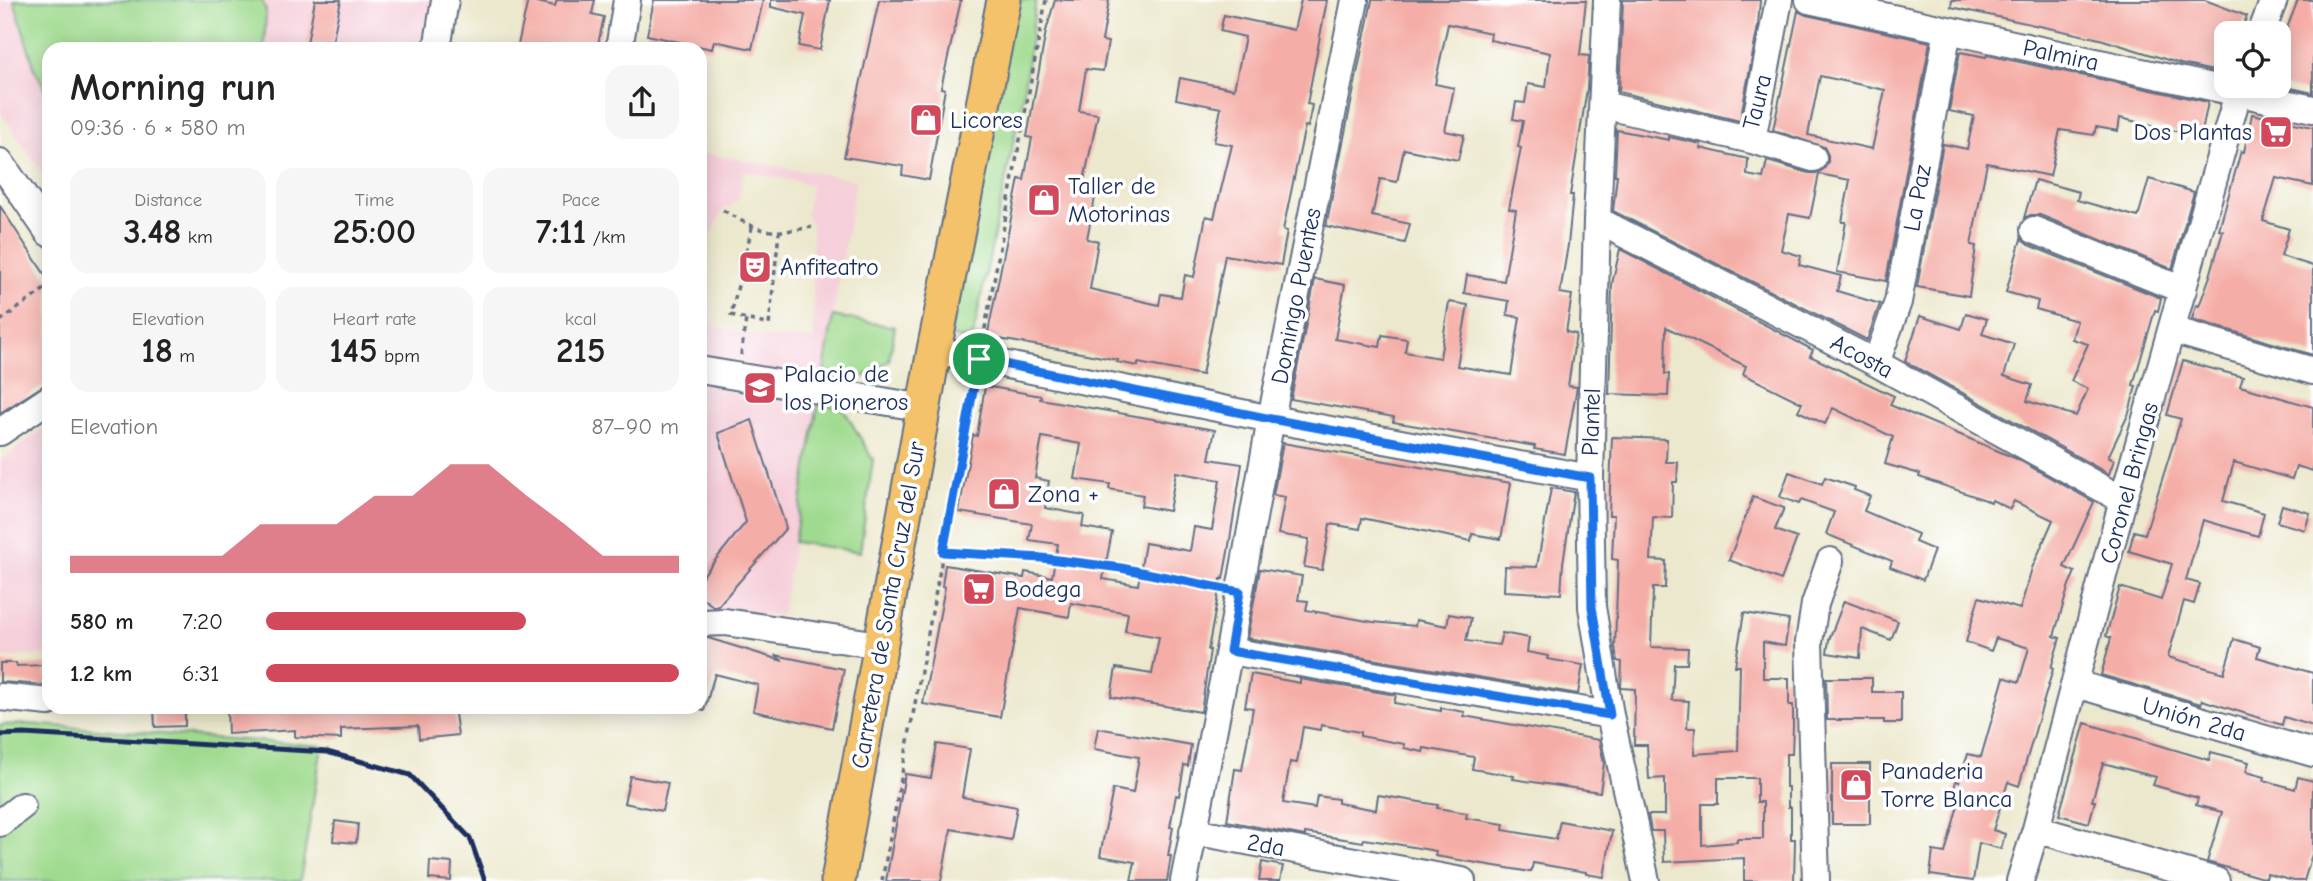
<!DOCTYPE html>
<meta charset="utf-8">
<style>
body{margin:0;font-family:"Comic Neue",sans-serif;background:#f6f6f6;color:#222;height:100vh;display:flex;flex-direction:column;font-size:26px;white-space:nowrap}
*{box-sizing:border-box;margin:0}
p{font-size:23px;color:#767676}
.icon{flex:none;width:38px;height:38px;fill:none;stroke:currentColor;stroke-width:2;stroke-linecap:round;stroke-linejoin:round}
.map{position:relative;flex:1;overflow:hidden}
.side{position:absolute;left:42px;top:42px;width:665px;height:672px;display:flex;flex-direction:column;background:#fff;border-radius:21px;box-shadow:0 4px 18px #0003}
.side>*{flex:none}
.fabs{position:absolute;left:2214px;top:21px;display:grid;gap:14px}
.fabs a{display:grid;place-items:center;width:77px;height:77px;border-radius:14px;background:#fff;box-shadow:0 4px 18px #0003;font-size:35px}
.pin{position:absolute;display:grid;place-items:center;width:60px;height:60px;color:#fff;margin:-30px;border:4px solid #fff;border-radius:50%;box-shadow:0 2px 7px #0007}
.round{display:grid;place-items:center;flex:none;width:74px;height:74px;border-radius:21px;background:#f6f6f6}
.overview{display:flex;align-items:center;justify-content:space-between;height:119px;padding:0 28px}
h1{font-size:38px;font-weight:600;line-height:52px}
.figures{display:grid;grid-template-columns:repeat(3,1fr);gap:10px;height:119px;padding:7px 28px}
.figures div{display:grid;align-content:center;border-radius:18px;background:#f6f6f6;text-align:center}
.figures b{font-size:35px;font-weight:600}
.figures small{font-size:19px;font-weight:400}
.figures p{font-size:19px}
.chart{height:196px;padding:14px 28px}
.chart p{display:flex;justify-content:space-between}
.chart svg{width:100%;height:126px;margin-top:7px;fill:#d1495b;opacity:.7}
ul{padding:0 28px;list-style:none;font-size:23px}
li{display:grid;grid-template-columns:112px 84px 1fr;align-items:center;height:52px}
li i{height:18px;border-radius:9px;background:#d1495b}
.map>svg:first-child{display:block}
.built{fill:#f5cfda}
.green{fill:#9fda8e;stroke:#5d8476;stroke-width:2}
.building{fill:#f5aea7;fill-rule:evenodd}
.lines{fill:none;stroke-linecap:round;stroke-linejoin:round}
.minor-casing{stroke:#647085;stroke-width:30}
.major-casing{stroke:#647085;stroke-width:37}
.path{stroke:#647085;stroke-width:3.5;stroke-dasharray:5 5;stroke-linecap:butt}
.minor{stroke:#fff;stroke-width:26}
.major{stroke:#f3c26a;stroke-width:33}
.rail{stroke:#1b2f5e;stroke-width:5}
.route-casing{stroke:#fff;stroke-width:14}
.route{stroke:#1a73e8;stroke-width:9}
.labels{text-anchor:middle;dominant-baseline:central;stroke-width:7;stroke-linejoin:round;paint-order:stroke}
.street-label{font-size:24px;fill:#1b2f5e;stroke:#fff}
.poi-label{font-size:24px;fill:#1b2f5e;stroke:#fff;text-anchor:start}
</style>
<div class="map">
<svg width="2313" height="881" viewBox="0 0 2313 881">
<rect width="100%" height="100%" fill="#fff"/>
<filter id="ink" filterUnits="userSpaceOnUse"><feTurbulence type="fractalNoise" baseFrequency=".0143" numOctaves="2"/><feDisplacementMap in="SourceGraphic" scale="14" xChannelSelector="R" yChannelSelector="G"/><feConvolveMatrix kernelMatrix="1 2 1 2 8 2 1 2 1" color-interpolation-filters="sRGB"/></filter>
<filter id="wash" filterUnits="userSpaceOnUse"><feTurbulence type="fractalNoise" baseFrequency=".00686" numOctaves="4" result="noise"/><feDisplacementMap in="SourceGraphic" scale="28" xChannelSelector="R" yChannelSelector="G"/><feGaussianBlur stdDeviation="1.57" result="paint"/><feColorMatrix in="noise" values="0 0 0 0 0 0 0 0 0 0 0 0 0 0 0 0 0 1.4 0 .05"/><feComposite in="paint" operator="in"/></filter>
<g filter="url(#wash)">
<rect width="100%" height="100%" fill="#ece8cd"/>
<path class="built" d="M0,0H461L453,49H49V182L0,112Z
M700,153L856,180L782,615L700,616V318L718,327L770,338L814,339L812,227L806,214L812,185L744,171L738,200L723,210L700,259Z
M49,424V654L0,658V461Z"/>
<path class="green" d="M14,0H262L266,11L264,49H49V95L35,70Z
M1016,0H1036L1023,96L972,341L950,336Z
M833,316L895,327L889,361L862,378L824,371Z
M818,404L843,408L873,460L860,552L794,542Z
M29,724L322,746L300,881H0V725Z"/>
<g id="blocks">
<path class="building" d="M315,0H341L331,49H306Z
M528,0L555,6L557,0H595L592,14L604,17L597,49H517Z
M654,0H763L752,49L714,41L712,49L647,35Z
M771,0H830L820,50L799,46L805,15L771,7Z
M879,0H961L941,88L945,89L929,180L902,175L903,166L844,157Z
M1055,0H1109L1102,41L1108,42L1103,71L1086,69L1079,111L1098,114L1082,190L1096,192L1087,239L1098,241L1090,289L1159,305L1161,294L1181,297L1185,275L1194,277L1206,216L1214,218L1232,145L1214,142L1221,108L1176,99L1180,78L1234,89L1245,37L1220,31L1224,15L1294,30L1301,0H1327L1307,104L1312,105L1308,127L1305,126L1283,230L1287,231L1281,265L1225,255L1202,375L1138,363V366L1117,362L1118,360L1081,353L987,337L1019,179L1024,180L1032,138L1027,137L1046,31Z
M1372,0H1586L1580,55L1589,56L1587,89L1570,195H1573L1568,245L1560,293L1572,295L1566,332L1576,334L1568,386L1577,387L1565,454L1534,449L1535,446L1393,422L1394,417L1291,399L1315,279L1345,285L1335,339L1380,347L1382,335L1407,339L1405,352L1440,358L1449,302L1468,305L1457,366L1511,375L1520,317L1507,315L1509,301L1464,293L1467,275L1504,281L1516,210L1509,209L1521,148L1518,147L1523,121L1513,119L1516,102L1525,103L1528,84L1546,87L1550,53L1490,40L1491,33L1448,24L1435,84L1454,88L1445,131L1464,135L1458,160L1404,149L1397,182L1380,179L1372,216L1410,224L1405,243L1326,226Z
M1623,0H1760L1758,26L1740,121L1619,92Z
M1952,0H2205L2247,16L2240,33H2226V67L2223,73L2181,64L2100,39L1951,7Z
M2298,0H2313V93L2278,85V51Z
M1798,11L1806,15L1930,42L1886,281L1837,272L1846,222H1842L1850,180L1819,174L1810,218L1789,214L1781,250L1801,256L1799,265L1841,276L1837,291L1880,304L1867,340L1613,211L1617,175H1615L1617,130L1669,140V137L1701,144L1700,148L1748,159L1747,175L1763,178L1767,161L1809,173H1817L1824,169L1828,162V155L1824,147L1773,130ZM1820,76L1885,90L1872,149L1808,135Z
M1960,52L1986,57L1987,55L2208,102L2201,137L2120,118L2118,131L2096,127L2094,135L2060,130L2050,176L1987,163L1971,245L1976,246L1969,296L1917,287L1943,144L1967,149L1974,116L1949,111Z
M2252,114L2313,127V186L2276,178L2263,221L2289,229L2281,256L2313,266V355L2192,319L2196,305L2199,306L2210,276L2223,231L2219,230L2241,151L2244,152Z
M2149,179L2194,192L2172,269L2040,215H2031L2024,218L2035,180L2079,192L2077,200L2138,217Z
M0,206L49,281V382L0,413Z
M2021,239L2028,245L2161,298L2158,311L2155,310L2133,385L2136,386L2129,413L2108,457L2114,460L2109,474L1905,361L1920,316L1961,329L1966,313L1987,319L1982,334L2014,344L2004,376L2032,385L2027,401L2076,416L2088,389L2071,381L2088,344L2072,339L2077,321L2036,309L2038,301L2006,292Z
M1620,249L1813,350L1810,356L1894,396L1890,405L2017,459L2094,502L2064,567L2075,572L2069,585L2054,636L2060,638L2051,668L2053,669L2019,786L2008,782L1993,830L2005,834L2001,849L1979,843L1973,881L1930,875L1933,851L1945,853L1958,805L1950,803L1956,781L1959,782L1968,754L1981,757L2004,677L2019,682L2029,648L1996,638L1991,651L1966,642L1979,597L2020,609L2032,568L2053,520L2014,501L2010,509L1992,500L1991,502L1919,477L1920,474L1885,464L1893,437L1833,408L1825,424L1798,411L1802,403L1743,374L1746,366L1666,327L1665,374H1669L1668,396L1609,394L1612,284Z
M2183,361L2243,377L2240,386L2313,407V471L2296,466L2292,479L2234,462L2223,501L2264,513L2258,536L2203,520L2186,580L2200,584L2194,604L2184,601L2168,657L2224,673L2234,639L2260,647L2257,657L2313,673V726L2284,717L2282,725L2202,700L2201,704L2101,675L2111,638L2106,636L2120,587L2161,600L2172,564L2129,551L2134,531L2145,534L2181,419L2167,415Z
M985,386L1041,396L1040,399L1215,430L1209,459L1242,464L1228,552L1223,579H1221L1208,650H1210L1201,712L1111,697L1116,668L1152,674L1159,637L1125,631L1128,613L1071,603L1069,617L1020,608L1000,717L923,704L945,587L942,586L945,565L1024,578L1025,572L1052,577L1058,544L1029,540L1032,524L959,512L973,435L977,436ZM1042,437L1081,444L1075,479L1110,484L1109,489L1143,495L1141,506L1169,511L1176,472L1220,480L1212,530L1194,527L1190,551L1145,543L1138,585L1103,579L1112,532L1082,527L1084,515L1045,508L1049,481L1035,478Z
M752,420L786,528L718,606L714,607L700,596V579L746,522L718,433Z
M1612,437L1667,439L1666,462H1678L1677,482H1673L1672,518L1653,517L1651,560L1666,561L1665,588H1653L1651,647L1688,648L1687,664H1674L1672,700L1689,701L1687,728H1695L1694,754L1738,751L1740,666H1735L1744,613L1789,620L1785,646L1763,642V678H1789V705H1793V726L1792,754H1786V787H1788V807H1791V839H1795L1794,881H1744V858L1664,862L1663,831H1651L1648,815H1665V778L1649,779L1647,745H1634L1635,689L1621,688L1622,662L1617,661L1615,647L1618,560L1612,559L1614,515H1609ZM1718,778H1757V802H1763V839H1737V842L1702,845V804H1718Z
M1283,443L1511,483L1501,539L1472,534L1471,541L1362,518L1360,529L1330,524L1322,570L1304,567L1309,539L1278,534L1285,497L1273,495Z
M1789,472L1822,484L1825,477L1855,487L1854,490L1870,496L1864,511L1918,534L1915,542L1934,550L1923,580L1890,567L1892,561L1826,534L1834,512L1801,500L1799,504L1780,497Z
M1551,488L1574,492L1563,563L1561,594L1504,591L1505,566L1537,567Z
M1753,497L1784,508L1775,530L1797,538L1781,580L1729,560Z
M2282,505L2310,513L2305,530L2277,522Z
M1260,569L1302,576L1298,600L1308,601L1306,610L1373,622L1415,626L1416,620L1447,626L1449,614L1471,618L1466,641L1499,645L1502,633L1529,638L1527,652L1548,656L1547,659L1583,665L1578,694L1247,638Z
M1844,601L1898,621L1891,640L1862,629L1860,658L1827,653L1829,640Z
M708,638L783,661L775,655L844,669L832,728L753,711L758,685L715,674L704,711L700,710V639Z
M0,663H16L17,666L47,665V685L0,682Z
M1251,674L1300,683V679L1396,695L1394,703L1441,711V708L1465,712L1464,716L1599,740L1604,763L1600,792L1513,779L1514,776L1472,769L1474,757L1424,748L1423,752L1404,748V744L1360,736V732L1321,725L1320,730L1303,727L1297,763L1290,762L1283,803L1315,808L1317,796L1338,799V803L1376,810L1378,795L1438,805L1437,808L1467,813L1466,818L1504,824L1503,830L1556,839L1560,821L1612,831L1604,877L1586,874V872L1533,863L1531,872L1435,856L1436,851L1390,843L1364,839L1363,842L1305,833V836L1227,821L1235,769L1242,770L1253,708L1245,707Z
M1826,678H1872V692H1901V723H1884V720H1827Z
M227,707H454L458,735L419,739L418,726L341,729V739L295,737V730L228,734Z
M185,708V726L155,727L154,709Z
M2085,723L2209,760L2211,752L2249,762L2246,772L2265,777L2264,780L2295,789L2298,777L2313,781V851L2304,881H2294L2267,874L2266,879L2207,862L2222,812L2196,805L2198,798L2153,785L2156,777L2103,763L2092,801H2095L2089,823L2059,815Z
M1098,728L1191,745L1188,766L1184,765L1179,796L1176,795L1170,827H1173L1168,856H1171L1167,881H1131L1135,862L1100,856L1113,789L1133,793L1139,757L1094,749Z
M937,744L970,749L962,797L1017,807L1011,840L951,829L941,881H886L905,774L931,778Z
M1832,764H1870V824H1832Z
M630,776L668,783L662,811L624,803Z
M335,821L358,824L356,843L333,841Z
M430,861L452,863L451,881L429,879Z
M1262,862L1283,866L1280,881H1259Z"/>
</g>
</g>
<g filter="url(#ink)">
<use href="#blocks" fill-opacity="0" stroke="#647085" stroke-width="2"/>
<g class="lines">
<defs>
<path id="minor" d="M1607,0L1597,220L1590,478L1592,607L1610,715L1646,881
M1809,0L2313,109
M2261,33L2274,0
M437,49L445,0
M619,49L627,0
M1603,105L1752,140L1813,158
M1752,140L1779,0
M0,162L49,233
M1597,220L1876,363L2123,500
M2034,230L2183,290
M2172,330L2313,371
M934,350L1271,419L1590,478
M1876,363L1898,302L1948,30
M700,370L924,408
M0,432L49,399
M700,623L725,622L880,645
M1229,651L1610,715
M2076,684L2313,753
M0,697L49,702
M0,823L22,806
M2036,829L2216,881
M1193,831L1462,881
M1184,881L1229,651L1271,419L1355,0
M1816,881L1809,642L1815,604L1830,561
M2020,881L2036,829L2123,500L2240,86"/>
<path id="major" d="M838,881L934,350L1004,0"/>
</defs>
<use href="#minor" class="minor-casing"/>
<use href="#major" class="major-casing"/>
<path class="path" d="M723,210C761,233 768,235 812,227
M752,227L731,315L769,325L779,233
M0,321L49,286
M983,339L1046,0
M741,355L746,319
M943,552C1037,555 1127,569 1218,588
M882,881L975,381"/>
<use href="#minor" class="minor"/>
<use href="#major" class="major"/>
<path class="rail" d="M0,735L24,734L327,752L410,775L470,838L485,881"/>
</g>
</g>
<g class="lines" filter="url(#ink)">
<defs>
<path id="route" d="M979,359L1271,419L1590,478L1592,607L1610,715L1230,651L1240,592L1121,568L1042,558L943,552Z"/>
</defs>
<use href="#route" class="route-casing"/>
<use href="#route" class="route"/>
</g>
<defs>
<symbol id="shop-square" viewBox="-11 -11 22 22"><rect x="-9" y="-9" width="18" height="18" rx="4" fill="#d1495b" stroke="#fff"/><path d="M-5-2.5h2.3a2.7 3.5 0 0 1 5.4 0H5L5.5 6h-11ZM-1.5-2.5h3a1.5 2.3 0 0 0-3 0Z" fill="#fff"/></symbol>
<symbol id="supermarket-square" viewBox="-11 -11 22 22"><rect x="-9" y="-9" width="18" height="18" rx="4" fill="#d1495b" stroke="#fff"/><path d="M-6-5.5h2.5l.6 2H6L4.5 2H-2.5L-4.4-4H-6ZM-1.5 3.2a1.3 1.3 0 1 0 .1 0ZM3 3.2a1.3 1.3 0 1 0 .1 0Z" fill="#fff"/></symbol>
<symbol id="theatre-square" viewBox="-11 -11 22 22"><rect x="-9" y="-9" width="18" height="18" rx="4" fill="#d1495b" stroke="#fff"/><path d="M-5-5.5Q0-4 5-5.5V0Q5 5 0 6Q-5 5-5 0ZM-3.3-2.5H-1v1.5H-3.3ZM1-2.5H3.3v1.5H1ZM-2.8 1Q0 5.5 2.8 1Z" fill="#fff"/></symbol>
<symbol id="school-square" viewBox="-11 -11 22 22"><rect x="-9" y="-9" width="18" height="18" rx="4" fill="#d1495b" stroke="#fff"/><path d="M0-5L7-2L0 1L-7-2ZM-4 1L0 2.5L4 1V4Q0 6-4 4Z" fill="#fff"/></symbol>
</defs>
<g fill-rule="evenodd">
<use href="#shop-square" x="907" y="101" width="38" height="38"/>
<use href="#supermarket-square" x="2257" y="113" width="38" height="38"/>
<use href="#shop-square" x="1025" y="181" width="38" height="38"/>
<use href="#theatre-square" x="736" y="248" width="38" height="38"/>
<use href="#school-square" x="741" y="369" width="38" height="38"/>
<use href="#shop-square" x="985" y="475" width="38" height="38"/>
<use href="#supermarket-square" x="960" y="570" width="38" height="38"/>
<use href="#shop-square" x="1837" y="766" width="38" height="38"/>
</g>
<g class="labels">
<g class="street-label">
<text transform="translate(2061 55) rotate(12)">Palmira</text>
<text transform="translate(1757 102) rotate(-76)">Taura</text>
<text transform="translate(1917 198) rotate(-80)">La Paz</text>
<text transform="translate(1296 296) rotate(-79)">Domingo Puentes</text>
<text transform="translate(1862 356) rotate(28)">Acosta</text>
<text transform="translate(1591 422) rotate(-88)">Plantel</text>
<text transform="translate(2129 483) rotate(-75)">Coronel Bringas</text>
<text transform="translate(888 605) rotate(-80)">Carretera de Santa Cruz del Sur</text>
<text transform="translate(2194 719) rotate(16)">Unión 2da</text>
<text transform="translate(1266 845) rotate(10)">2da</text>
</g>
<g class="poi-label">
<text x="950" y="120">Licores</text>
<text x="2252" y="132" text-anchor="end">Dos Plantas</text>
<text x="1068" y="186">Taller de<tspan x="1068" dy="28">Motorinas</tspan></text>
<text x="780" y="267">Anfiteatro</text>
<text x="784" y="374">Palacio de<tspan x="784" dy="28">los Pioneros</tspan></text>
<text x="1028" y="494">Zona +</text>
<text x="1004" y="589">Bodega</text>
<text x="1881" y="771">Panaderia<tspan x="1881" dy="28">Torre Blanca</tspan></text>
</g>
</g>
</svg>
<div class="fabs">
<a><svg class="icon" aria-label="locate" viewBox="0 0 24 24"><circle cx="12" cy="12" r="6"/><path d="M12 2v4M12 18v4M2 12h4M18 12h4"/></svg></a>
</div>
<div class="pin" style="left:979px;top:359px;background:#1e9e55"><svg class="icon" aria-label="arrive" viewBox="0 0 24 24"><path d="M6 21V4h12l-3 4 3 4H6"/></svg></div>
<section class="side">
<div class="overview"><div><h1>Morning run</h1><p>09:36 · 6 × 580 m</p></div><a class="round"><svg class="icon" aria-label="share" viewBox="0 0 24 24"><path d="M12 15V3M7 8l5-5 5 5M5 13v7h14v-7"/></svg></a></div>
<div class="figures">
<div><p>Distance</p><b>3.48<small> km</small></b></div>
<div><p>Time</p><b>25:00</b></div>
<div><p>Pace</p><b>7:11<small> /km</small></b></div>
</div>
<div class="figures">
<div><p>Elevation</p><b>18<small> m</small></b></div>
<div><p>Heart rate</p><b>145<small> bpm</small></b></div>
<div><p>kcal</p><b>215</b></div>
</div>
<div class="chart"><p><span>Elevation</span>87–90 m</p>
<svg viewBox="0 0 160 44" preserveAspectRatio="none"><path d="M0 44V38L10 38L20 38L30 38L40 38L50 27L60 27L70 27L80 17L90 17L100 6L110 6L120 17L130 27L140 38L150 38L160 38V44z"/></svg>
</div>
<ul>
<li><b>580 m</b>7:20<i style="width:63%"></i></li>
<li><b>1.2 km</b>6:31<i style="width:100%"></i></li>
</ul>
</section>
</div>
